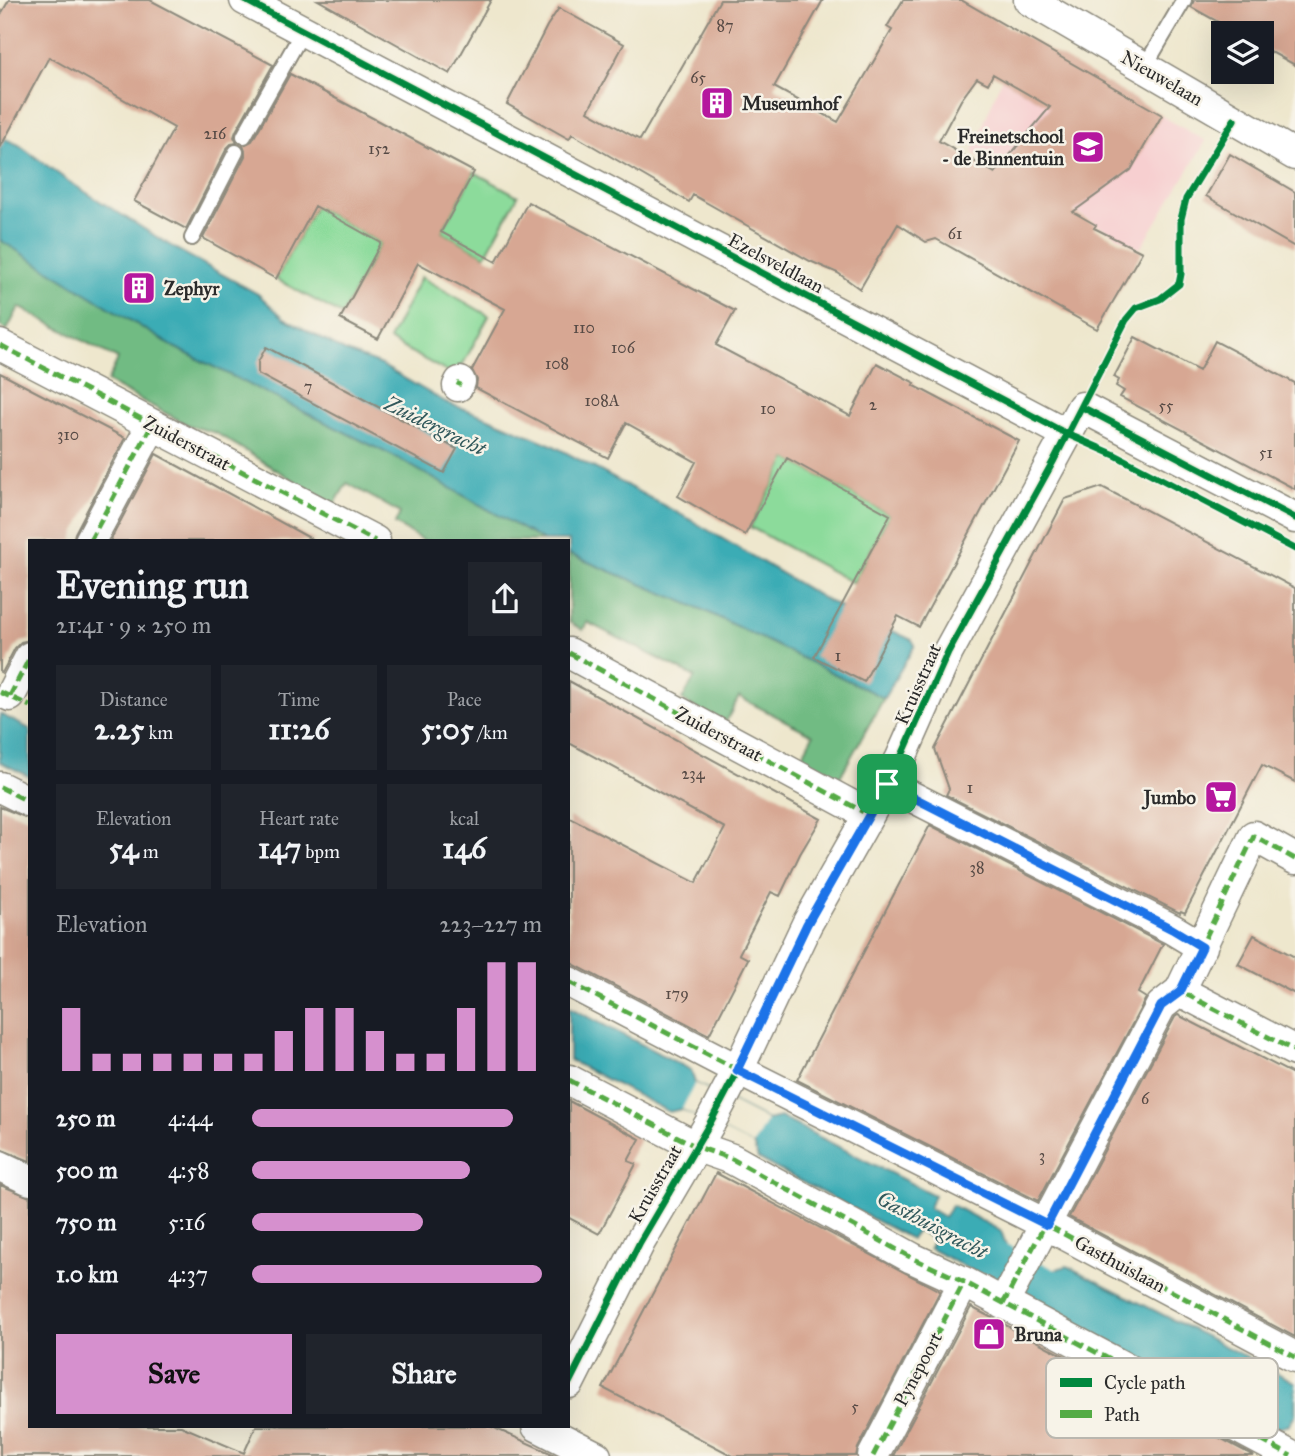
<!DOCTYPE html>
<meta charset="utf-8">
<style>
body{margin:0;font-family:"IM FELL Great Primer",serif;background:#20242c;color:#f1f3f6;height:100vh;display:flex;flex-direction:column;font-size:26px;white-space:nowrap}
*{box-sizing:border-box;margin:0}
p{font-size:23px;color:#9ea1a6}
.icon{flex:none;width:38px;height:38px;fill:none;stroke:currentColor;stroke-width:2;stroke-linecap:round;stroke-linejoin:round}
.map{position:relative;flex:1;overflow:hidden}
.panel{position:absolute;left:28px;top:539px;width:542px;height:889px;display:flex;flex-direction:column;background:#171b24;border-radius:0px;box-shadow:0 7px 28px #0002}
.panel>*{flex:none}
.fabs{position:absolute;left:1211px;top:21px;display:grid;gap:14px}
.fabs a{display:grid;place-items:center;width:63px;height:63px;border-radius:0px;background:#171b24;box-shadow:0 7px 28px #0002;font-size:35px}
.pin{position:absolute;display:grid;place-items:center;width:60px;height:60px;color:#fff;margin:-30px;border-radius:14px;box-shadow:0 4px 10px #0006}
.round{display:grid;place-items:center;flex:none;width:74px;height:74px;border-radius:0px;background:#20242c}
.overview{display:flex;align-items:center;justify-content:space-between;height:119px;padding:0 28px}
h1{font-size:38px;font-weight:800;line-height:52px}
.figures{display:grid;grid-template-columns:repeat(3,1fr);gap:10px;height:119px;padding:7px 28px}
.figures div{display:grid;align-content:center;border-radius:0px;background:#20242c;text-align:center}
.figures b{font-size:30px;font-weight:800}
.figures small{font-size:19px;font-weight:400}
.figures p{font-size:19px}
.chart{height:196px;padding:14px 28px}
.chart p{display:flex;justify-content:space-between}
.chart svg{width:100%;height:126px;margin-top:7px;stroke:#d690ce;stroke-width:6}
.button{display:flex;gap:14px;margin-top:auto;padding:14px 28px}
.button a{flex:1;height:80px;border-radius:0px;background:#d690ce;color:#111;font-size:28px;font-weight:800;line-height:80px;text-align:center}
.button a+a{background:#20242c;color:#f1f3f6}
ul{padding:0 28px;list-style:none;font-size:23px}
li{display:grid;grid-template-columns:112px 84px 1fr;align-items:center;height:52px}
li i{height:18px;border-radius:9px;background:#d690ce}
.map>svg:first-child{display:block}
.built{fill:#f7cfd0}
.green{fill:#8cdb9b;stroke:#5c8363;stroke-width:2}
.forest{fill:#71bb83;stroke:#4e7357;stroke-width:2}
.water{fill:#3bacb5;stroke:#336c70;stroke-width:2}
.pier{fill:#eee7cd}
.lines{fill:none;stroke-linecap:round;stroke-linejoin:round}
.canal{stroke:#3bacb5;stroke-width:37}
.building{fill:#d7a793;fill-rule:evenodd}
.lane-casing{stroke:#8c897c;stroke-width:18}
.street-casing{stroke:#8c897c;stroke-width:33}
.lane{stroke:#fff;stroke-width:14}
.street{stroke:#fff;stroke-width:30}
.quiet{stroke:#54ab44;stroke-width:5;stroke-dasharray:10 5;stroke-linecap:butt}
.cycleway-casing{stroke:#f7f3e8;stroke-width:11}
.cycleway{stroke:#00873e;stroke-width:7}
.route-casing{stroke:#fff;stroke-width:14}
.route{stroke:#1a73e8;stroke-width:9}
.labels{text-anchor:middle;dominant-baseline:central;stroke-width:5;stroke-linejoin:round;paint-order:stroke}
.number-label{font-size:16px;fill:#564a45}
.street-label{font-size:19px;fill:#2b2b2b;stroke:#f7f3e8}
.poi-label{font-size:19px;font-weight:bold;fill:#2b2b2b;stroke:#f7f3e8;text-anchor:start}
.water-label{font-size:21px;font-style:italic;fill:#31585b;stroke:#f7f3e8}
.key{fill:#f7f3e8;stroke:#bab7af;stroke-width:2}
.key-label{font-size:19px;fill:#2b2b2b}
</style>
<div class="map">
<svg width="1295" height="1456" viewBox="0 0 1295 1456">
<rect width="100%" height="100%" fill="#f7f3e8"/>
<filter id="ink" filterUnits="userSpaceOnUse"><feTurbulence type="fractalNoise" baseFrequency=".0143" numOctaves="2"/><feDisplacementMap in="SourceGraphic" scale="14" xChannelSelector="R" yChannelSelector="G"/><feConvolveMatrix kernelMatrix="1 2 1 2 8 2 1 2 1" color-interpolation-filters="sRGB"/></filter>
<filter id="wash" filterUnits="userSpaceOnUse"><feTurbulence type="fractalNoise" baseFrequency=".00686" numOctaves="4" result="noise"/><feDisplacementMap in="SourceGraphic" scale="28" xChannelSelector="R" yChannelSelector="G"/><feGaussianBlur stdDeviation="1.57" result="paint"/><feColorMatrix in="noise" values="0 0 0 0 0 0 0 0 0 0 0 0 0 0 0 0 0 1.4 0 .05"/><feComposite in="paint" operator="in"/></filter>
<g filter="url(#wash)">
<rect width="100%" height="100%" fill="#eee7cd"/>
<path class="built" d="M1019,35L1206,141L1140,249L972,153Z"/>
<path class="green" d="M474,172L518,196L485,256L441,232Z
M315,206L381,243L342,315L276,279Z
M421,277L489,316L456,377L389,340Z
M787,458L890,515L853,583L750,527Z"/>
<path class="forest" d="M0,240L174,347L399,459L544,541H424L395,524L400,513L347,483L334,505L216,433L188,425L107,382L118,359L19,307L7,330L0,326Z
M569,554L701,609L884,698L836,784L798,764L813,735L739,697L724,725L682,700L695,677L587,622L583,630L569,622Z"/>
<path class="water" d="M0,137L19,145L68,181L176,249L258,294L284,318L344,351L381,365L447,403L484,416L552,445L691,520L828,601L912,640L915,645L884,698L701,609L569,554V541H544L399,459L174,347L0,240Z
M0,714L30,729V777L0,762Z
M569,1007L691,1070L695,1083L767,1120L780,1117L934,1195L929,1208L944,1217L952,1205L1001,1231L1006,1245L992,1270L978,1274L929,1248L933,1239L918,1230L911,1239L758,1159L753,1144L682,1109L669,1112L569,1060Z
M1067,1266L1295,1382V1414L1289,1425L1278,1428L1045,1310L1040,1295L1053,1270Z"/>
<path class="pier" d="M695,1083L767,1120L753,1145L682,1109Z"/>
<g class="lines">
<path class="canal" d="M954,1238L1089,1308"/>
</g>
<g id="blocks">
<path class="building" d="M9,0H150L273,65L236,131L234,137L237,143L231,144L227,148L186,229L134,201L174,128L49,57L0,148V16Z
M318,0H491L450,74Z
M720,0H823L774,87L838,122L892,30L887,27L903,0H961L1162,115L1131,170L1073,212L1096,225L1094,228L1142,252L1097,329L936,239L926,242L898,224L860,289L838,273L810,261L693,195L689,202L572,134L569,139L507,104L547,26L559,8L624,44L588,111L640,140ZM993,74L1050,107L995,173L939,141L961,100L977,78L988,84Z
M1194,0H1295V65L1262,47V33H1238L1191,7Z
M290,74L474,172L441,232L496,262L528,202L735,311L716,345L850,416L877,363L915,383L913,385L1019,441L919,627L898,616L864,682L814,657L890,515L787,458L745,535L678,496L696,462L626,423L608,458L476,388L477,380L472,370L505,309L418,263L378,339L340,319L381,243L315,206L276,279L203,238L245,156V151L243,145L252,141Z
M1230,154L1295,192V247L1206,196Z
M1135,337L1199,371L1215,341L1295,383V489L1120,397L1124,391L1116,386L1119,380L1114,377Z
M266,347L457,449L444,473L258,374V362Z
M0,373L125,438L75,533L73,541H30V640L21,642L15,648L2,673L0,672Z
M156,454L224,491L315,541H110Z
M1102,487L1295,588V782L1262,765L1185,913L1181,911L1180,913L946,795L949,789L935,749L1065,499Z
M569,681L821,819L800,854L780,896L771,892L739,954L748,959L709,1035L569,962V817L696,883L725,828L569,743Z
M0,807L30,819V1161L0,1149Z
M930,825L1163,944L1138,993L1146,998L1038,1201L797,1080Z
M1254,935L1295,957V994L1238,964Z
M1178,1015L1295,1075V1337L1069,1217L1175,1017Z
M569,1101L640,1139L628,1161L636,1164L599,1234L569,1218Z
M716,1173L940,1291L858,1448L856,1456H733L603,1388Z
M0,1185L30,1197V1426H181L244,1453L256,1426H490L557,1456H0Z
M971,1307L1103,1376L1254,1456H893Z"/>
</g>
</g>
<g filter="url(#ink)">
<use href="#blocks" fill-opacity="0" stroke="#8c897c" stroke-width="2"/>
<g class="lines">
<defs>
<path id="lane" d="M1144,68L1184,0
M244,136L303,31
M192,238L236,152"/>
<path id="street" d="M245,0L1067,434
M1029,0L1295,155
M0,345L375,541
M458,386L460,382
M90,541L152,425
M569,653L869,815
M10,696L30,657
M887,784L1172,929L1202,947
M0,787L30,802
M1295,859L1254,836L1180,991L1295,1051
M569,982L738,1070L1047,1225L1295,1357
M569,1080L695,1146L732,1159L912,1258L964,1282L1291,1456
M0,1166L30,1180
M1003,1304L1161,1006L1180,991
M569,1383L640,1242L710,1123L738,1070L807,924L900,760L948,652L1082,407L1295,518
M537,1426L596,1456
M873,1456L964,1282"/>
</defs>
<use href="#lane" class="lane-casing"/>
<use href="#street" class="street-casing"/>
<use href="#lane" class="lane"/>
<use href="#street" class="street"/>
<path class="quiet" d="M0,345L375,541
M458,386L460,382
M90,541L152,425
M569,653L869,815
M0,692L30,706
M10,696L30,657
M887,784L1172,929L1202,947
M0,787L30,802
M1295,859L1254,836L1180,991L1295,1051
M569,982L738,1070L1047,1225L1295,1357
M569,1080L695,1146L732,1159L912,1258L964,1282L1291,1456
M1003,1304L1161,1006L1180,991
M873,1456L964,1282"/>
<defs>
<path id="cycleway" d="M245,0L1067,434L1115,455L1295,549
M1082,407L1295,518
M569,1383L640,1242L710,1123L738,1070L807,924L900,760L948,652L1054,460L1126,320L1136,308L1160,299L1179,284L1181,274V219L1186,199L1234,120"/>
</defs>
<use href="#cycleway" class="cycleway-casing"/>
<use href="#cycleway" class="cycleway"/>
</g>
</g>
<g class="lines" filter="url(#ink)">
<defs>
<path id="route" d="M887,784L1172,929L1202,947L1180,992L1161,1006L1047,1225L737,1070L807,924Z"/>
</defs>
<use href="#route" class="route-casing"/>
<use href="#route" class="route"/>
</g>
<defs>
<symbol id="building-square" viewBox="-11 -11 22 22"><rect x="-9" y="-9" width="18" height="18" rx="4" fill="#b5179e" stroke="#f7f3e8"/><path d="M-4-6H4V6H1V3H-1V6H-4ZM-2.5-4.3h1.7v1.8h-1.7ZM.8-4.3h1.7v1.8H.8ZM-2.5-1h1.7V.8h-1.7ZM.8-1h1.7V.8H.8Z" fill="#fff"/></symbol>
<symbol id="school-square" viewBox="-11 -11 22 22"><rect x="-9" y="-9" width="18" height="18" rx="4" fill="#b5179e" stroke="#f7f3e8"/><path d="M0-5L7-2L0 1L-7-2ZM-4 1L0 2.5L4 1V4Q0 6-4 4Z" fill="#fff"/></symbol>
<symbol id="supermarket-square" viewBox="-11 -11 22 22"><rect x="-9" y="-9" width="18" height="18" rx="4" fill="#b5179e" stroke="#f7f3e8"/><path d="M-6-5.5h2.5l.6 2H6L4.5 2H-2.5L-4.4-4H-6ZM-1.5 3.2a1.3 1.3 0 1 0 .1 0ZM3 3.2a1.3 1.3 0 1 0 .1 0Z" fill="#fff"/></symbol>
<symbol id="shop-square" viewBox="-11 -11 22 22"><rect x="-9" y="-9" width="18" height="18" rx="4" fill="#b5179e" stroke="#f7f3e8"/><path d="M-5-2.5h2.3a2.7 3.5 0 0 1 5.4 0H5L5.5 6h-11ZM-1.5-2.5h3a1.5 2.3 0 0 0-3 0Z" fill="#fff"/></symbol>
</defs>
<g fill-rule="evenodd">
<use href="#building-square" x="698" y="84" width="38" height="38"/>
<use href="#school-square" x="1069" y="128" width="38" height="38"/>
<use href="#building-square" x="120" y="269" width="38" height="38"/>
<use href="#supermarket-square" x="1202" y="778" width="38" height="38"/>
<use href="#shop-square" x="970" y="1315" width="38" height="38"/>
</g>
<g class="labels">
<g class="number-label">
<text x="725" y="25">87</text>
<text x="698" y="77">65</text>
<text x="215" y="133">216</text>
<text x="379" y="148">152</text>
<text x="955" y="233">61</text>
<text x="584" y="327">110</text>
<text x="623" y="347">106</text>
<text x="557" y="363">108</text>
<text x="308" y="386">7</text>
<text x="602" y="400">108A</text>
<text x="873" y="404">2</text>
<text x="1166" y="405">55</text>
<text x="768" y="408">10</text>
<text x="68" y="434">310</text>
<text x="1266" y="452">51</text>
<text x="838" y="655">1</text>
<text x="693" y="773">234</text>
<text x="970" y="787">1</text>
<text x="977" y="867">38</text>
<text x="677" y="993">179</text>
<text x="1145" y="1098">6</text>
<text x="1042" y="1155">3</text>
<text x="855" y="1406">5</text>
</g>
<g class="street-label">
<text transform="translate(1162 78) rotate(30)">Nieuwelaan</text>
<text transform="translate(776 263) rotate(28)">Ezelsveldlaan</text>
<text transform="translate(187 443) rotate(28)">Zuiderstraat</text>
<text transform="translate(918 684) rotate(-66)">Kruisstraat</text>
<text transform="translate(719 734) rotate(28)">Zuiderstraat</text>
<text transform="translate(655 1184) rotate(-60)">Kruisstraat</text>
<text transform="translate(1120 1264) rotate(28)">Gasthuislaan</text>
<text transform="translate(918 1369) rotate(-62)">Pynepoort</text>
</g>
<g class="poi-label">
<text x="742" y="103">Museumhof</text>
<text x="1064" y="136" text-anchor="end">Freinetschool<tspan x="1064" dy="22">- de Binnentuin</tspan></text>
<text x="164" y="288">Zephyr</text>
<text x="1196" y="797" text-anchor="end">Jumbo</text>
<text x="1014" y="1334">Bruna</text>
</g>
<g class="water-label">
<text transform="translate(435 426) rotate(26)">Zuidergracht</text>
<text transform="translate(932 1225) rotate(28)">Gasthuisgracht</text>
</g>
</g>
<rect x="1046" y="1358" width="232" height="80" rx="10" class="key"/>
<rect x="1060" y="1378" width="32" height="9" fill="#00873e"/>
<rect x="1060" y="1410" width="32" height="8" fill="#54ab44"/>
<g class="key-label">
<text x="1104" y="1389">Cycle path</text>
<text x="1104" y="1421">Path</text>
</g>
</svg>
<div class="fabs">
<a><svg class="icon" aria-label="layers" viewBox="0 0 24 24"><path d="M12 4l9 5-9 5-9-5zM3 14l9 5 9-5"/></svg></a>
</div>
<div class="pin" style="left:887px;top:784px;background:#1e9e55"><svg class="icon" aria-label="arrive" viewBox="0 0 24 24"><path d="M6 21V4h12l-3 4 3 4H6"/></svg></div>
<section class="panel">
<div class="overview"><div><h1>Evening run</h1><p>21:41 · 9 × 250 m</p></div><a class="round"><svg class="icon" aria-label="share" viewBox="0 0 24 24"><path d="M12 15V3M7 8l5-5 5 5M5 13v7h14v-7"/></svg></a></div>
<div class="figures">
<div><p>Distance</p><b>2.25<small> km</small></b></div>
<div><p>Time</p><b>11:26</b></div>
<div><p>Pace</p><b>5:05<small> /km</small></b></div>
</div>
<div class="figures">
<div><p>Elevation</p><b>54<small> m</small></b></div>
<div><p>Heart rate</p><b>147<small> bpm</small></b></div>
<div><p>kcal</p><b>146</b></div>
</div>
<div class="chart"><p><span>Elevation</span>223–227 m</p>
<svg viewBox="0 0 160 44" preserveAspectRatio="none"><path d="M5 44V22M15 44V38M25 44V38M35 44V38M45 44V38M55 44V38M65 44V38M75 44V30M85 44V22M95 44V22M105 44V30M115 44V38M125 44V38M135 44V22M145 44V6M155 44V6"/></svg>
</div>
<ul>
<li><b>250 m</b>4:44<i style="width:90%"></i></li>
<li><b>500 m</b>4:58<i style="width:75%"></i></li>
<li><b>750 m</b>5:16<i style="width:59%"></i></li>
<li><b>1.0 km</b>4:37<i style="width:100%"></i></li>
</ul>
<div class="button"><a>Save</a><a>Share</a></div>
</section>
</div>
